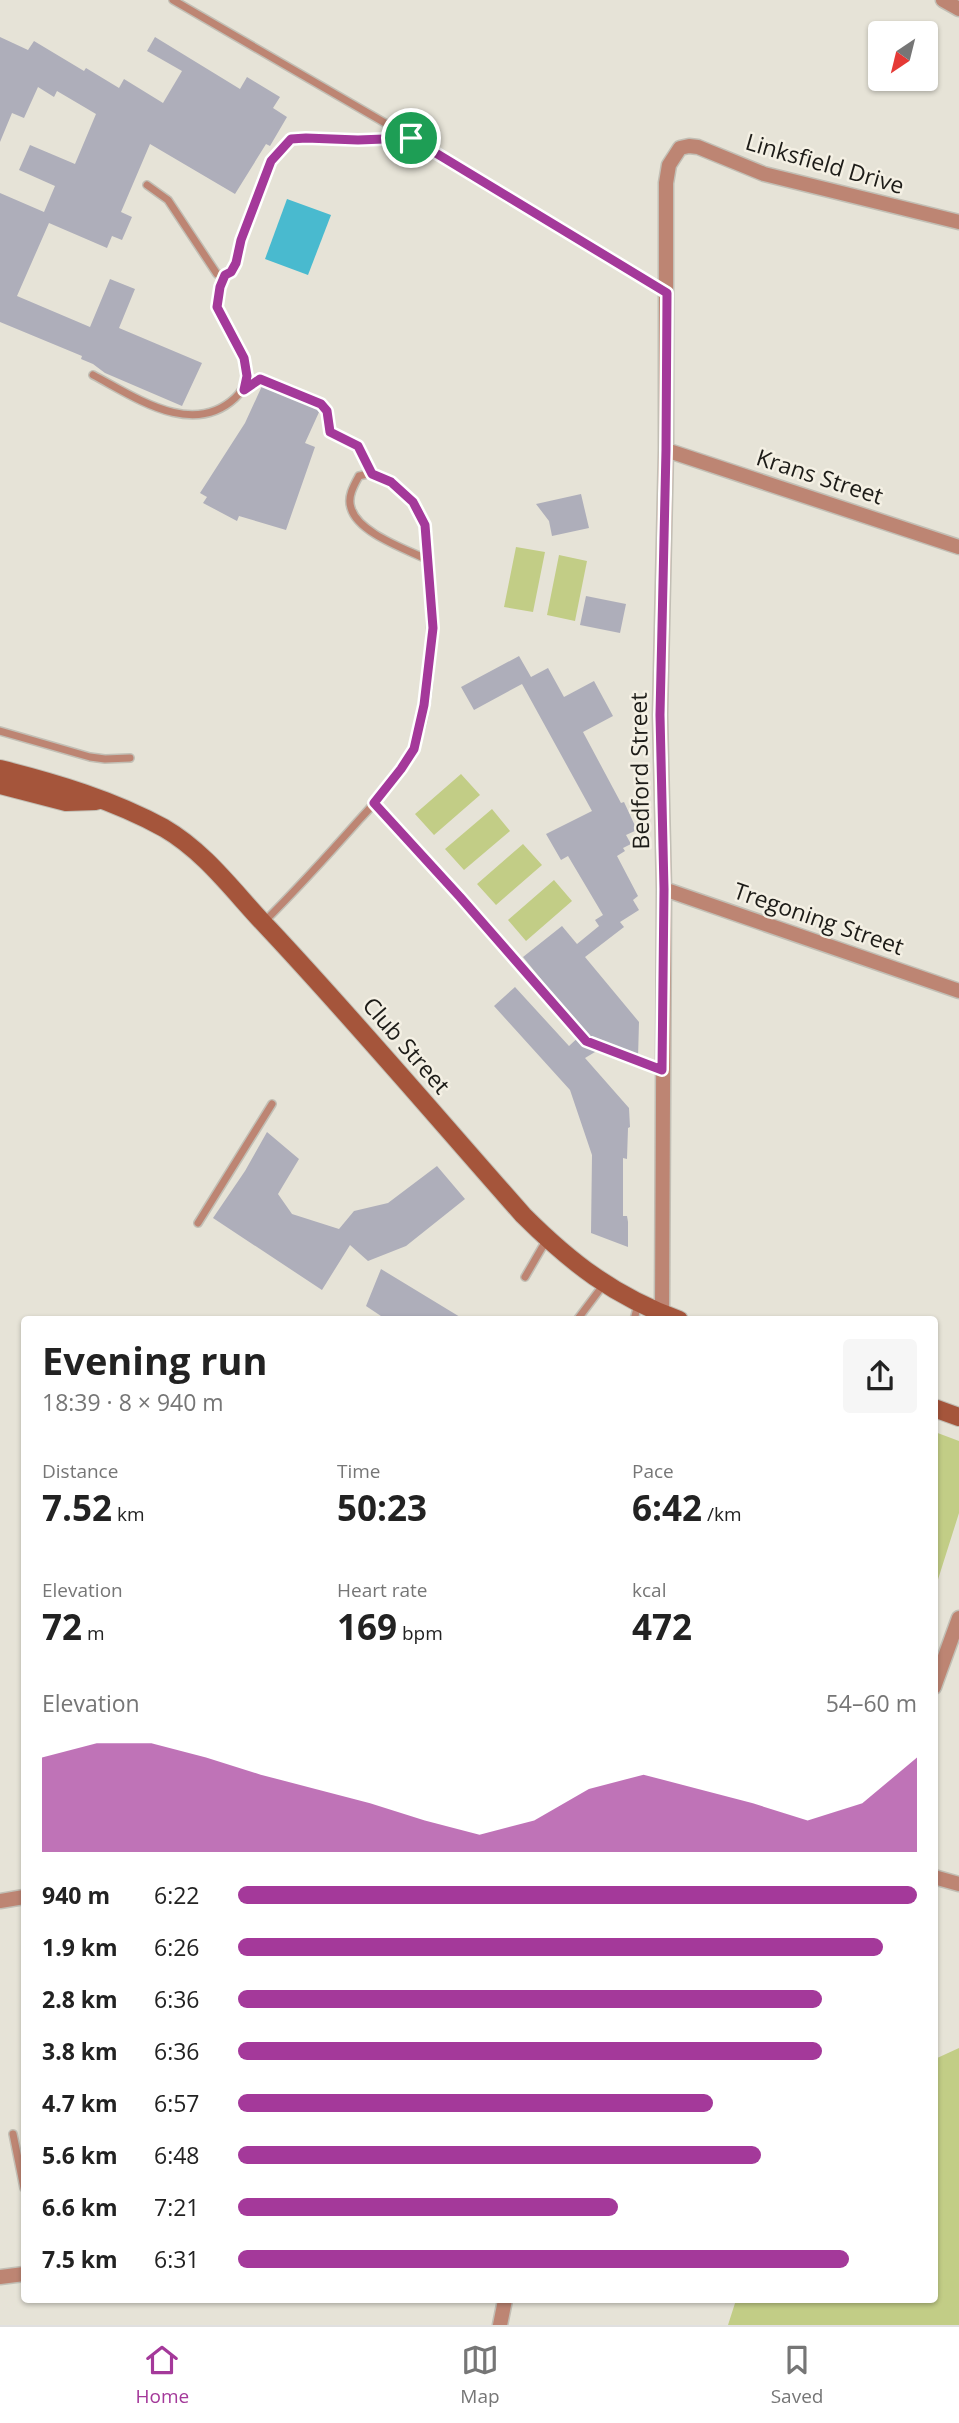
<!DOCTYPE html>
<meta charset="utf-8">
<style>
body{margin:0;font-family:"Open Sans",sans-serif;background:#f6f6f6;color:#222;height:100vh;display:flex;flex-direction:column;font-size:26px;white-space:nowrap}
*{box-sizing:border-box;margin:0}
p{font-size:23px;color:#767676}
.icon{flex:none;width:38px;height:38px;fill:none;stroke:currentColor;stroke-width:2;stroke-linecap:round;stroke-linejoin:round}
.map{position:relative;flex:1;overflow:hidden}
.details{position:absolute;left:21px;top:1316px;width:917px;height:987px;display:flex;flex-direction:column;background:#fff;border-radius:7px;box-shadow:0 2px 5px #0004}
.details>*{flex:none}
.needle{width:46px;rotate:215deg}
.fabs{position:absolute;left:868px;top:21px;display:grid;gap:14px}
.fabs a{display:grid;place-items:center;width:70px;height:70px;border-radius:7px;background:#fff;box-shadow:0 2px 5px #0004;font-size:35px}
.pin{position:absolute;display:grid;place-items:center;width:60px;height:60px;color:#fff;margin:-30px;border:4px solid #fff;border-radius:50%;box-shadow:0 2px 7px #0007}
.round{display:grid;place-items:center;flex:none;width:74px;height:74px;border-radius:7px;background:#f6f6f6}
.headline{display:flex;align-items:center;justify-content:space-between;height:119px;padding:0 21px}
h1{font-size:38px;font-weight:700;line-height:52px}
.figures{display:grid;grid-template-columns:repeat(3,1fr);gap:10px;height:119px;padding:7px 21px}
.figures div{display:grid;align-content:center}
.figures b{font-size:35px;font-weight:700}
.figures small{font-size:19px;font-weight:400}
.figures p{font-size:19px}
.chart{height:196px;padding:14px 21px}
.chart p{display:flex;justify-content:space-between}
.chart svg{width:100%;height:126px;margin-top:7px;fill:#a4399a;opacity:.7}
ul{padding:0 21px;list-style:none;font-size:23px}
li{display:grid;grid-template-columns:112px 84px 1fr;align-items:center;height:52px}
li i{height:18px;border-radius:9px;background:#a4399a}
.dock{display:flex;justify-content:space-around;align-items:center;height:98px;border-top:2px solid #e0e0e0;background:#fff;font-size:19px;color:#767676}
.dock a{display:grid;justify-items:center;gap:4px}
.dock .active{color:#a4399a}
.map>svg:first-child{display:block}
.green{fill:#c2cd86}
.water{fill:#49bacf}
.building{fill:#aeaeba}
.lines{fill:none;stroke-linecap:round;stroke-linejoin:round}
.service-casing{stroke:#c2bfb5;stroke-width:10}
.minor-casing{stroke:#c2bfb5;stroke-width:17}
.secondary-casing{stroke:#c2bfb5;stroke-width:20}
.path{stroke:#8d8b83;stroke-width:3.5;stroke-dasharray:3.5 5;stroke-linecap:butt}
.service{stroke:#bd8573;stroke-width:7}
.minor{stroke:#bd8573;stroke-width:14}
.secondary{stroke:#a5553b;stroke-width:18}
.route-casing{stroke:#fff;stroke-width:14}
.route{stroke:#a4399a;stroke-width:9}
.labels{text-anchor:middle;dominant-baseline:central;stroke-width:5;stroke-linejoin:round;paint-order:stroke}
.street-label{font-size:23px;fill:#1d1c18;stroke:#f4f0e4}
</style>
<div class="map">
<svg width="959" height="2325" viewBox="0 0 959 2325">
<rect width="100%" height="100%" fill="#e6e3d7"/>
<path class="green" d="M516,547L545,552L533,612L504,607Z
M559,555L587,561L575,621L547,615Z
M461,774L480,795L434,835L415,814Z
M492,809L510,831L464,870L445,849Z
M523,844L542,865L496,905L477,884Z
M554,880L572,901L526,941L508,920Z
M935,1432L959,1441V1513L935,1589Z
M959,2048V2325H728L736,2300H934L935,2059Z"/>
<path class="water" d="M287,199L331,215L308,275L265,259Z"/>
<path class="building" d="M0,37L28,50L34,41L84,71L86,68L119,88L124,79L163,103L182,71L147,51L155,37L240,89L247,77L280,97L273,108L287,117L270,146L266,144L235,194L150,144L121,212L132,217L122,240L112,236L107,248L49,223L17,296L90,327L110,279L135,289L119,328L202,363L182,406L105,373L93,364L81,359L82,356L0,322V193L44,212L55,186L19,170L30,145L75,164L96,114L57,91L54,97L38,87L24,118L12,113L0,142Z
M262,386L320,410L305,443L315,447L286,530L239,516L237,521L203,503L207,497L200,493L245,423Z
M581,494L589,528L552,536L549,521L536,504Z
M586,596L626,604L620,633L580,625Z
M519,656L531,677L548,668L564,697L594,681L613,716L583,732L621,803L624,802L637,830L626,835L631,844L623,848L625,851L617,856L638,896L633,900L639,910L620,922L624,927L585,957L639,1022L638,1058L605,1046L585,1058L629,1108L630,1127L628,1128L627,1159L623,1158V1216H627L628,1222V1247L591,1233L592,1155L570,1090L494,1006L515,987L569,1046L584,1032L523,957L562,926L577,944L599,926L595,920L603,915L568,856L561,860L546,834L592,811L522,684L474,710L461,687Z
M267,1132L299,1159L278,1194L292,1214L339,1229L354,1211L388,1203L437,1166L465,1199L406,1246L368,1261L350,1245L322,1290L213,1218L245,1171Z
M381,1269L465,1320H387L366,1306Z"/>
<g class="lines">
<defs>
<path id="service" d="M173,0L411,138L666,293
M147,185L168,200L217,274L225,275L231,272L236,263L241,240L271,161L291,139L411,138
M93,375C135,397 192,438 235,398C247,387 248,374 244,359C235,322 206,321 225,275
M0,731L90,757L105,759L130,758
M264,922C297,889 328,855 359,820C378,799 402,775 414,748C434,701 432,625 429,574C428,559 429,541 425,526C419,505 396,480 374,474C370,473 364,475 359,476C354,485 347,497 351,508C358,533 406,549 428,560
M198,1223L272,1104
M525,1277L547,1239
M577,1320L604,1284
M634,1320L638,1304
M13,2134L24,2188"/>
<path id="minor" d="M943,0L959,9
M666,450L959,547
M664,889L959,991
M662,1313L664,889L660,715L666,450V183L669,165L680,148L689,146L698,147L764,174L959,222
M934,1687L959,1618
M934,1877L959,1884
M0,1901L24,1897
M0,2277L24,2274
M500,2325L505,2300"/>
<path id="secondary" d="M0,769C56,783 113,800 164,828C207,853 236,895 270,930C357,1023 439,1120 523,1215C571,1263 614,1296 679,1320
M0,785L66,802L96,801
M934,1408L959,1417"/>
</defs>
<use href="#service" class="service-casing"/>
<use href="#minor" class="minor-casing"/>
<use href="#secondary" class="secondary-casing"/>
<path class="path" d="M257,381L260,379L321,404L327,411L330,432L357,446L366,462
M381,811L460,897L586,1041L650,1066"/>
<use href="#service" class="service"/>
<use href="#minor" class="minor"/>
<use href="#secondary" class="secondary"/>
</g>
<g class="lines">
<defs>
<path id="route" d="M306,138L358,140L411,138L667,293L666,450L660,715L664,889L662,1070L586,1041L460,897L374,803L401,769L414,749L424,705L433,628L425,525L413,502L391,482L372,474L358,446L330,432L327,411L321,404L260,379L244,390L247,376L244,358L217,307L220,287L225,275L231,272L236,263L241,240L271,161L291,139Z"/>
</defs>
<use href="#route" class="route-casing"/>
<use href="#route" class="route"/>
</g>
<g class="labels">
<g class="street-label">
<text transform="translate(825 163) rotate(16)">Linksfield Drive</text>
<text transform="translate(820 476) rotate(18)">Krans Street</text>
<text transform="translate(639 771) rotate(-91)">Bedford Street</text>
<text transform="translate(819 918) rotate(19)">Tregoning Street</text>
<text transform="translate(407 1045) rotate(49)">Club Street</text>
</g>
</g>
</svg>
<div class="fabs">
<a><svg class="needle" viewBox="-14 -14 28 28"><path d="M0-13l5 13h-10z" fill="#e53935"/><path d="M0 13l5-13h-10z" fill="#767676"/></svg></a>
</div>
<div class="pin" style="left:411px;top:138px;background:#1e9e55"><svg class="icon" aria-label="arrive" viewBox="0 0 24 24"><path d="M6 21V4h12l-3 4 3 4H6"/></svg></div>
<section class="details">
<div class="headline"><div><h1>Evening run</h1><p>18:39 · 8 × 940 m</p></div><a class="round"><svg class="icon" aria-label="share" viewBox="0 0 24 24"><path d="M12 15V3M7 8l5-5 5 5M5 13v7h14v-7"/></svg></a></div>
<div class="figures">
<div><p>Distance</p><b>7.52<small> km</small></b></div>
<div><p>Time</p><b>50:23</b></div>
<div><p>Pace</p><b>6:42<small> /km</small></b></div>
</div>
<div class="figures">
<div><p>Elevation</p><b>72<small> m</small></b></div>
<div><p>Heart rate</p><b>169<small> bpm</small></b></div>
<div><p>kcal</p><b>472</b></div>
</div>
<div class="chart"><p><span>Elevation</span>54–60 m</p>
<svg viewBox="0 0 160 44" preserveAspectRatio="none"><path d="M0 44V11L10 6L20 6L30 11L40 17L50 22L60 27L70 33L80 38L90 33L100 22L110 17L120 22L130 27L140 33L150 27L160 11V44z"/></svg>
</div>
<ul>
<li><b>940 m</b>6:22<i style="width:100%"></i></li>
<li><b>1.9 km</b>6:26<i style="width:95%"></i></li>
<li><b>2.8 km</b>6:36<i style="width:86%"></i></li>
<li><b>3.8 km</b>6:36<i style="width:86%"></i></li>
<li><b>4.7 km</b>6:57<i style="width:70%"></i></li>
<li><b>5.6 km</b>6:48<i style="width:77%"></i></li>
<li><b>6.6 km</b>7:21<i style="width:56%"></i></li>
<li><b>7.5 km</b>6:31<i style="width:90%"></i></li>
</ul>
</section>
</div>
<nav class="dock">
<a class="active"><svg class="icon" aria-label="home" viewBox="0 0 24 24"><path d="M3 11l9-7 9 7M6 9v11h12V9"/></svg>Home</a>
<a><svg class="icon" aria-label="map" viewBox="0 0 24 24"><path d="M3 6l6-2 6 2 6-2v14l-6 2-6-2-6 2zM9 4v14M15 6v14"/></svg>Map</a>
<a><svg class="icon" aria-label="saved" viewBox="0 0 24 24"><path d="M7 4h10v16l-5-4-5 4z"/></svg>Saved</a>
</nav>
